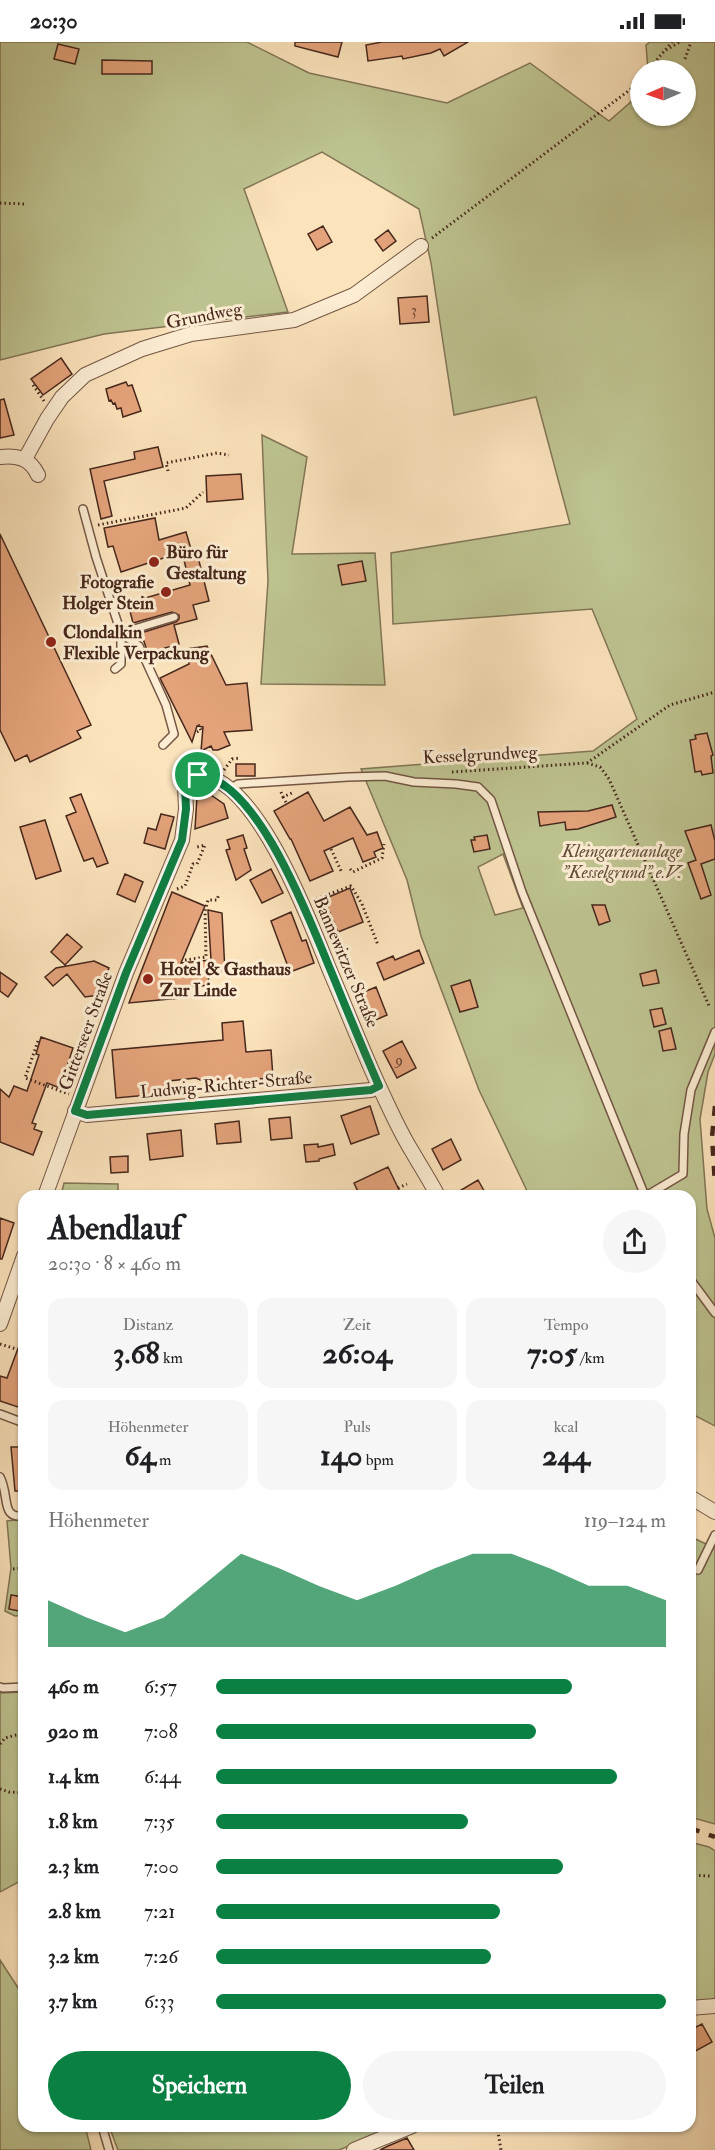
<!DOCTYPE html>
<html lang="de">
<meta charset="utf-8">
<style>
body{margin:0;font-family:"IM FELL Double Pica",serif;background:#f6f6f6;color:#202124;height:100vh;display:flex;flex-direction:column;font-size:22px;white-space:nowrap}
*{box-sizing:border-box;margin:0}
p{font-size:20px;color:#757577}
.icon{flex:none;width:33px;height:33px;fill:none;stroke:currentColor;stroke-width:2;stroke-linecap:round;stroke-linejoin:round}
.map{position:relative;flex:1;overflow:hidden}
.sheet{position:absolute;left:18px;top:1148px;width:678px;height:942px;display:flex;flex-direction:column;background:#fff;border-radius:18px;box-shadow:0 2px 4px #0004}
.sheet>*{flex:none}
.needle{width:39px;rotate:268deg}
.controls{position:absolute;left:630px;top:18px;display:grid;gap:12px}
.controls a{display:grid;place-items:center;width:66px;height:66px;border-radius:50%;background:#fff;box-shadow:0 2px 4px #0004;font-size:30px}
.pin{position:absolute;display:grid;place-items:center;width:51px;height:51px;color:#fff;margin:-26px;border:3px solid #fff;border-radius:50%;box-shadow:0 2px 6px #0007}
.round{display:grid;place-items:center;flex:none;width:63px;height:63px;border-radius:32px;background:#f6f6f6}
.summary{display:flex;align-items:center;justify-content:space-between;height:102px;padding:0 30px}
h1{font-size:33px;font-weight:700;line-height:45px}
.metrics{display:grid;grid-template-columns:repeat(3,1fr);gap:9px;height:102px;padding:6px 30px}
.metrics div{display:grid;align-content:center;border-radius:15px;background:#f6f6f6;text-align:center}
.metrics b{font-size:30px;font-weight:700}
.metrics small{font-size:16px;font-weight:400}
.metrics p{font-size:16px}
.chart{height:168px;padding:12px 30px}
.chart p{display:flex;justify-content:space-between}
.chart svg{width:100%;height:108px;margin-top:6px;fill:#0b8043;opacity:.7}
.action{display:flex;gap:12px;margin-top:auto;padding:12px 30px}
.action a{flex:1;height:69px;border-radius:36px;background:#0b8043;color:#fff;font-size:24px;font-weight:700;line-height:69px;text-align:center}
.action a+a{background:#f6f6f6;color:#202124}
ul{padding:0 30px;list-style:none;font-size:20px}
li{display:grid;grid-template-columns:96px 72px 1fr;align-items:center;height:45px}
li i{height:15px;border-radius:8px;background:#0b8043}
.status{display:flex;justify-content:space-between;align-items:center;height:42px;padding:0 30px;background:#fff;direction:ltr}
.status svg{height:16px;fill:currentColor}
.map>svg:first-child{display:block}
.green{fill:#bec491;stroke:#827656;stroke-width:1.5;fill-rule:evenodd}
.building{fill:#e4a37b;stroke:#46271c;stroke-width:1.5}
.lines{fill:none;stroke-linecap:round;stroke-linejoin:round}
.lane-casing{stroke:#735644;stroke-width:10}
.street-casing{stroke:#735644;stroke-width:16}
.path{stroke:#46271c;stroke-width:3;stroke-dasharray:1.5 3;stroke-linecap:butt}
.lane{stroke:#fcedd3;stroke-width:7}
.street{stroke:#fcedd3;stroke-width:14}
.rail{stroke:#46271c;stroke-width:4.5;stroke-dasharray:10 10;stroke-linecap:butt}
.route-casing{stroke:#fff;stroke-width:12}
.route{stroke:#0b8043;stroke-width:8}
.poi-dot{fill:#8f2418;stroke:#fcedd3;stroke-width:2}
.labels{text-anchor:middle;dominant-baseline:central;stroke-width:6;stroke-linejoin:round;paint-order:stroke}
.number-label{font-size:15px;fill:#6e4634}
.street-label{font-size:18px;fill:#46271c;stroke:#fcedd3}
.poi-label{font-size:18px;font-weight:bold;fill:#46271c;stroke:#fcedd3;text-anchor:start}
.park-label{font-size:18px;font-style:italic;fill:#644e39;stroke:#fcedd3}
</style>
<div class="status"><b>20:30</b><svg viewBox="0 0 49 12"><path d="M0 12V9h3v3zM5 12V6h3v6zM10 12V3h3v9zM15 12V0h3v12zM26 1h20v11H26zM47 4h2v5h-2z"/></svg></div>
<div class="map">
<svg width="715" height="2108" viewBox="0 0 715 2108">
<rect width="100%" height="100%" fill="#fbe3bc"/>
<filter id="stains"><feTurbulence type="fractalNoise" baseFrequency=".00333" numOctaves="4"/><feColorMatrix values="0 0 0 0 .2 0 0 0 0 .09 0 0 0 0 .02 0 0 0 .5 -.17"/></filter>
<radialGradient id="worn" r=".72"><stop offset=".6" stop-color="#630" stop-opacity="0"/><stop offset="1" stop-color="#630" stop-opacity=".3"/></radialGradient>
<path class="green" d="M0,0H247L309,31L447,61L530,21L609,79L640,52V74H686V28H648L646,3L650,0H715V1012L708,1030L700,1077L707,1167L715,1196V1384L690,1371V1154L529,1153L479,1048L421,894L407,838L361,727L593,709L637,677L592,567L393,582L391,511L570,482L536,355L454,373L431,221L419,167L322,110L244,147L288,270L104,292L0,318ZM503,812L523,866L495,873L478,825Z
M262,393L307,415L292,512L375,511L385,643L261,642L268,539Z
M64,1141L118,1142V1153H61Z
M24,1477V1573L15,1574L5,1569L11,1526L7,1479Z
M691,1495L715,1506V1782L690,1775Z
M24,1650V1837L0,1850V1651Z
M690,1800L709,1805L715,1809V1960L690,1962Z
M0,1918L24,1955V2084H85L91,2108H0Z
M109,2084H399L339,2108H118Z"/>
<path class="building" d="M295,0H342L338,15L295,4Z
M382,0H468L444,14L440,7L431,11L403,17L402,14L368,19L366,3Z
M58,2L79,7L75,22L54,17Z
M102,18L152,19V32H102Z
M323,184L332,200L317,208L308,192Z
M388,188L396,199L383,209L375,198Z
M427,254L429,280L400,282L398,256Z
M61,316L72,332L43,353L31,337Z
M126,340L128,344L132,343L141,369L123,375L121,366L117,367L115,361L113,362L111,358L109,359L106,347Z
M4,357L14,393L0,396V358Z
M158,405L163,425L104,439L112,474L101,477L90,427L135,417L134,410Z
M241,432L243,457L207,460L206,434Z
M155,476L159,498L186,490L191,507L121,530L113,504L108,505L104,486Z
M0,492L91,683L77,689L81,696L30,720L27,713L15,719L0,688Z
M198,515L209,559L193,563L197,577L174,583L179,602L148,611L141,591L176,580L179,577V573L172,570L133,581L128,561L190,543L184,518Z
M362,519L366,539L342,543L338,523Z
M207,604L226,643L247,641L252,688L224,690L230,703L218,708H213L211,704L201,709L203,685L197,684L192,700L160,636L189,622L187,607Z
M707,691L713,713L711,714L713,731L702,733L701,729L695,730L690,698L696,697L695,693Z
M236,722H255V734H236Z
M308,750L324,779L350,765L367,793L377,790L383,806L374,810L376,815L363,820L353,796L324,809L333,829L310,839L291,797H290L274,769Z
M208,751L224,762L228,776L195,787L197,754Z
M81,752L108,821L97,825L93,816L84,819L66,774L76,770L70,756Z
M612,763L616,775L578,787L566,788L565,780L540,784L538,770L588,769Z
M161,772L174,775L165,807L144,801L148,786L156,788Z
M45,778L61,829L36,837L20,785Z
M711,783L715,799V817L701,822L711,853L701,857L688,821L696,818L685,789Z
M243,793L247,806L244,807L251,828L236,838L226,808L230,807L227,798Z
M487,793L490,807L474,810L471,798H475L474,795Z
M271,827L283,851L262,861L250,838Z
M125,832L143,840L135,860L117,852Z
M350,846L363,880L338,890L324,857Z
M172,850L205,864L181,921L211,918L208,868L222,871L225,930L208,931L209,943L180,946V956L129,961Z
M592,863H605L610,879L599,883Z
M291,870L302,899L306,898L314,921L290,930L271,879Z
M67,892L82,905L65,923L51,910Z
M419,908L424,921L384,938L377,921L393,914L395,918Z
M94,919L109,926L99,953L85,955L67,932L53,944L45,935L56,926Z
M656,928L659,941L643,944L640,932Z
M0,930L17,942L8,955L0,949Z
M470,938L478,965L460,970L451,944Z
M376,945L387,973L371,980L359,952Z
M662,966L666,982L654,985L650,968Z
M243,979L246,1010L271,1008L273,1035L228,1042V1040L209,1042L196,1036L169,1039L170,1051L116,1056L112,1008L223,998L222,981Z
M671,986L676,1007L663,1009L659,989Z
M41,995L73,1006L60,1046L47,1041L32,1081L36,1082L34,1087L42,1090L33,1113L0,1100V1047L9,1055L14,1044L27,1049L39,1013L36,1012Z
M402,999L416,1026L397,1036L383,1009Z
M370,1064L379,1092L351,1102L341,1074Z
M290,1075L292,1096L271,1098L269,1077Z
M239,1079L241,1100L217,1102L215,1082Z
M181,1088L183,1114L150,1118L147,1092Z
M451,1097L461,1118L443,1128L432,1107Z
M318,1102V1105L333,1102L335,1113L319,1117V1119L306,1120L304,1103Z
M128,1114V1130L111,1131L110,1115Z
M388,1125L402,1154H360L354,1141Z
M478,1138L487,1154H451Z
M0,1176L14,1181L2,1217H0Z
M23,1293H24V1367L0,1359V1334L7,1336Z
M11,1405H24V1449H15Z
M11,1553L24,1555V1570L9,1567Z
M702,1982L712,2000L690,2012V1988Z
M407,2096L414,2108H380L388,2104Z"/>
<g class="lines">
<defs>
<path id="lane" d="M83,467L96,515L121,591V622L115,627
M121,591L139,604L166,663L174,692L163,703
M121,591L174,575
M228,748L238,742L348,735L385,734L414,740L456,742L478,745L491,758L522,850L645,1154
M646,1154L683,1132L684,1092L691,1048L715,990
M690,1237L715,1271
M0,1372L24,1381
M0,1435C10,1454 0,1477 24,1474
M698,1528L715,1493
M0,1645L3,1646L24,1645
M102,2084L109,2108"/>
<path id="street" d="M0,415C17,413 30,416 38,433
M25,417L47,377L62,355L85,333L142,307L191,292L294,278L354,253L421,204
M75,1069L87,1073L371,1048L379,1044
M45,1154L126,931L182,798L186,767L185,745L189,735C251,716 312,885 330,929C346,966 361,1005 378,1042C389,1065 399,1089 413,1111C421,1125 430,1139 438,1154
M0,1282L24,1214
M690,1455L715,1470
M690,1966L715,1964
M354,2108L412,2084"/>
</defs>
<use href="#lane" class="lane-casing"/>
<use href="#street" class="street-casing"/>
<path class="path" d="M666,8L680,0
M685,17L691,0
M648,28L672,0
M0,161L24,162
M432,196L635,44L640,37
M33,343L44,359
M168,429L166,421L217,411L229,413
M98,483L186,466L203,450
M197,690L201,688L198,682
M587,721L600,725L609,737L710,966
M224,728L232,717L240,716
M452,730L587,721L670,663L715,650
M281,750L283,755L294,750
M283,755L287,762
M331,807L342,831
M350,827L353,830L382,816L384,802
M177,847L185,844L193,822H197L205,803L197,805
M316,857L351,844L362,862L378,903
M185,918L206,915L205,869L208,858H217L219,852
M38,999L25,1036L69,1052
M398,1146L407,1142
M0,1302L16,1307
M13,1527L24,1526
M690,1551L695,1538
M0,1702L5,1696L24,1691
M0,1747L9,1750L24,1751
M690,1833L710,1834
M497,2084L501,2108"/>
<use href="#lane" class="lane"/>
<use href="#street" class="street"/>
<path class="rail" d="M715,1064L712,1095L715,1142
M690,1786L715,1795"/>
</g>
<g class="lines">
<defs>
<path id="route" d="M198,733C259,737 312,885 333,934C348,971 363,1007 379,1044L371,1048L87,1073L75,1069L126,931L182,798L186,767L185,745L189,735Z"/>
</defs>
<use href="#route" class="route-casing"/>
<use href="#route" class="route"/>
</g>
<g class="poi-dot">
<circle cx="154" cy="520" r="6"/>
<circle cx="166" cy="550" r="6"/>
<circle cx="51" cy="600" r="6"/>
<circle cx="148" cy="937" r="6"/>
</g>
<g class="labels">
<g class="number-label">
<text x="414" y="268">3</text>
<text x="399" y="1018">9</text>
</g>
<g class="street-label">
<text transform="translate(204 274) rotate(-11)">Grundweg</text>
<text transform="translate(480 713) rotate(-3)">Kesselgrundweg</text>
<text transform="translate(346 920) rotate(67)">Bannewitzer Straße</text>
<text transform="translate(86 989) rotate(-70)">Gitterseer Straße</text>
<text transform="translate(226 1043) rotate(-5)">Ludwig-Richter-Straße</text>
</g>
<g class="poi-label">
<text x="166" y="510">Büro für<tspan x="166" dy="21">Gestaltung</tspan></text>
<text x="154" y="540" text-anchor="end">Fotografie<tspan x="154" dy="21">Holger Stein</tspan></text>
<text x="63" y="590">Clondalkin<tspan x="63" dy="21">Flexible Verpackung</tspan></text>
<text x="160" y="927">Hotel &amp; Gasthaus<tspan x="160" dy="21">Zur Linde</tspan></text>
</g>
<g class="park-label">
<text x="622" y="809">Kleingartenanlage<tspan x="622" dy="21">"Kesselgrund" e.V.</tspan></text>
</g>
</g>
<rect width="100%" height="100%" filter="url(#stains)"/>
<rect width="100%" height="100%" fill="url(#worn)"/>
</svg>
<div class="controls">
<a><svg class="needle" viewBox="-14 -14 28 28"><path d="M0-13l5 13h-10z" fill="#e53935"/><path d="M0 13l5-13h-10z" fill="#757577"/></svg></a>
</div>
<div class="pin" style="left:198px;top:733px;background:#1e9e55"><svg class="icon" aria-label="arrive" viewBox="0 0 24 24"><path d="M6 21V4h12l-3 4 3 4H6"/></svg></div>
<section class="sheet">
<div class="summary"><div><h1>Abendlauf</h1><p>20:30 · 8 × 460 m</p></div><a class="round"><svg class="icon" aria-label="share" viewBox="0 0 24 24"><path d="M12 15V3M7 8l5-5 5 5M5 13v7h14v-7"/></svg></a></div>
<div class="metrics">
<div><p>Distanz</p><b>3.68<small> km</small></b></div>
<div><p>Zeit</p><b>26:04</b></div>
<div><p>Tempo</p><b>7:05<small> /km</small></b></div>
</div>
<div class="metrics">
<div><p>Höhenmeter</p><b>64<small> m</small></b></div>
<div><p>Puls</p><b>140<small> bpm</small></b></div>
<div><p>kcal</p><b>244</b></div>
</div>
<div class="chart"><p><span>Höhenmeter</span>119–124 m</p>
<svg viewBox="0 0 160 44" preserveAspectRatio="none"><path d="M0 44V25L10 32L20 38L30 32L40 19L50 6L60 12L70 19L80 25L90 19L100 12L110 6L120 6L130 12L140 19L150 19L160 25V44z"/></svg>
</div>
<ul>
<li><b>460 m</b>6:57<i style="width:79%"></i></li>
<li><b>920 m</b>7:08<i style="width:71%"></i></li>
<li><b>1.4 km</b>6:44<i style="width:89%"></i></li>
<li><b>1.8 km</b>7:35<i style="width:56%"></i></li>
<li><b>2.3 km</b>7:00<i style="width:77%"></i></li>
<li><b>2.8 km</b>7:21<i style="width:63%"></i></li>
<li><b>3.2 km</b>7:26<i style="width:61%"></i></li>
<li><b>3.7 km</b>6:33<i style="width:100%"></i></li>
</ul>
<div class="action"><a>Speichern</a><a>Teilen</a></div>
</section>
</div>
